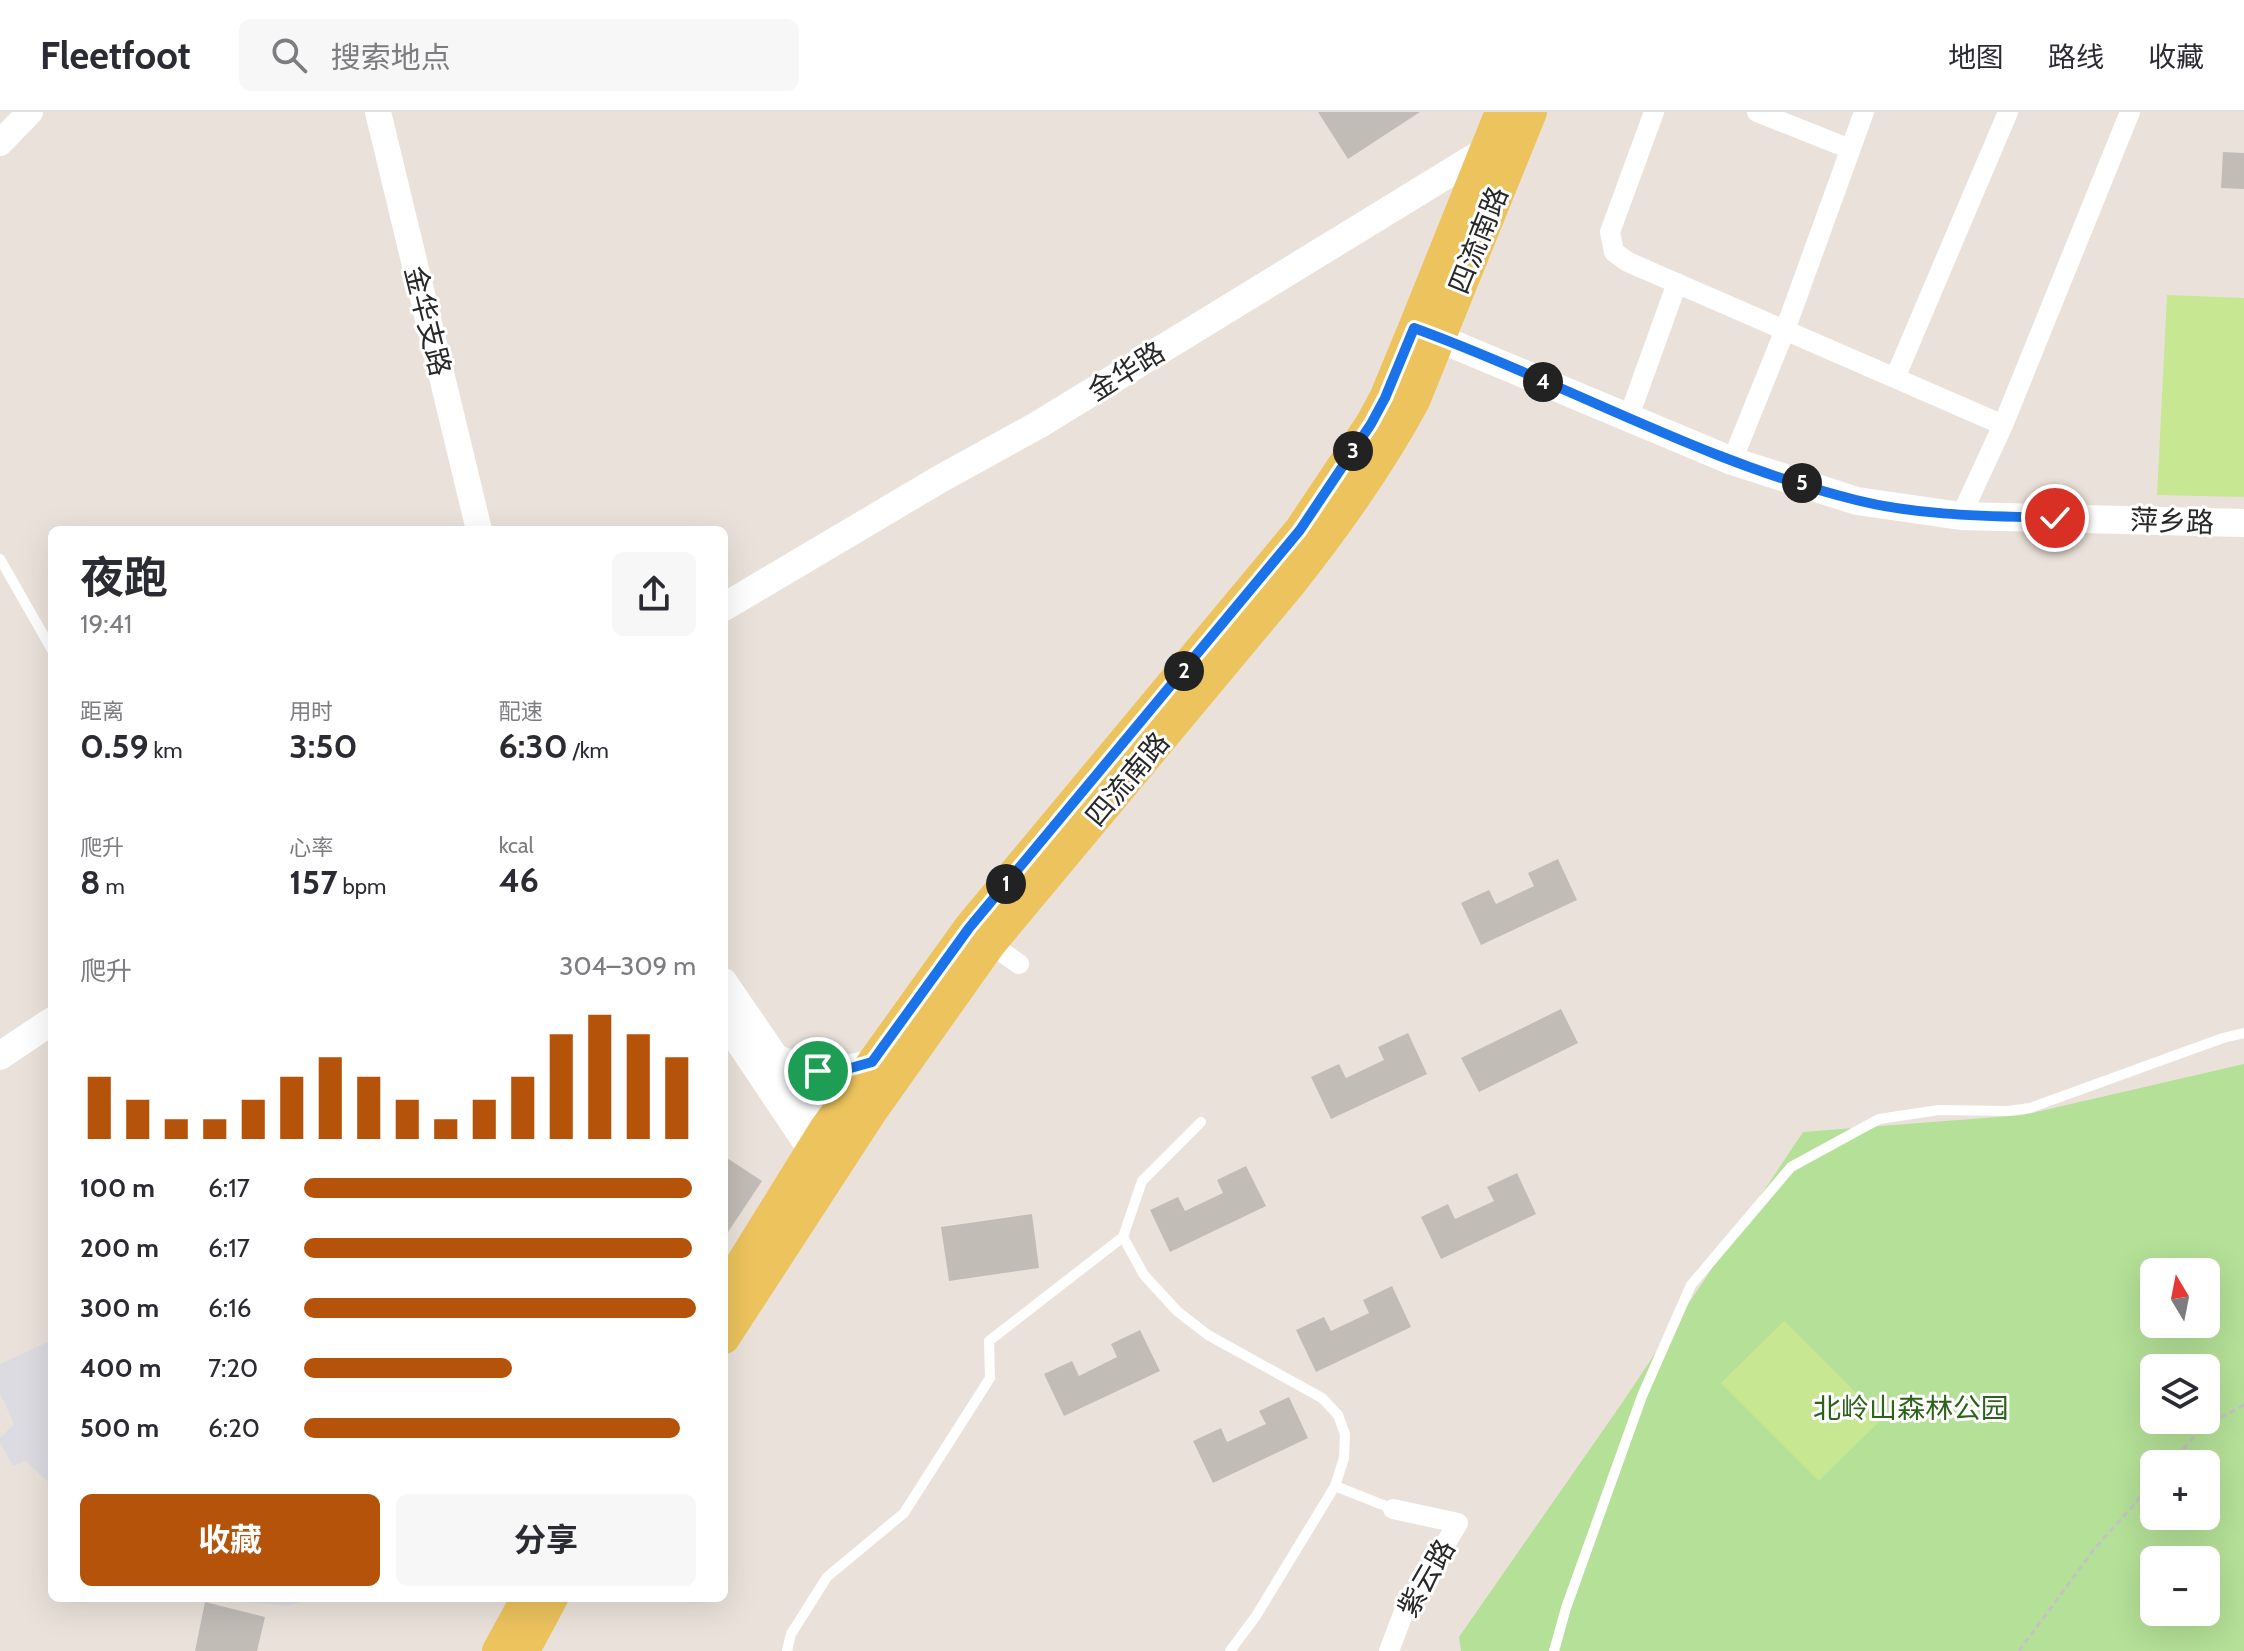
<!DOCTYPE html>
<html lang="zh">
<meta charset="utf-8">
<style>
body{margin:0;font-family:Cabin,"Noto Sans SC",sans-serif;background:#f7f7f7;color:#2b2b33;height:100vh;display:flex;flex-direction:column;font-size:30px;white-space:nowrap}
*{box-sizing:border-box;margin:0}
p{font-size:26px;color:#7c7c81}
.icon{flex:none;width:44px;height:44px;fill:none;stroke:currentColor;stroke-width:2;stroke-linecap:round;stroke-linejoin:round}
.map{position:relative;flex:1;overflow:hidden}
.drawer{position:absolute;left:48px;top:414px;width:680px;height:1076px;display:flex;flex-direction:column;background:#fff;border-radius:12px;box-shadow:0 8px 32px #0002}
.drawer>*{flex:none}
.needle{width:52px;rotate:350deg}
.fabs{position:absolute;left:2140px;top:1146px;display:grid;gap:16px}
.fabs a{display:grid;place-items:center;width:80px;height:80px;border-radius:12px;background:#fff;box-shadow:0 8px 32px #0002;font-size:40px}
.pin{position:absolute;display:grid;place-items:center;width:68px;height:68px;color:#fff;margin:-34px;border:4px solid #fff;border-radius:50%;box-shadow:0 2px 8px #0007}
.km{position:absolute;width:40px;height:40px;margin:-20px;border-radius:50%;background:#222;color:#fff;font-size:22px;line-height:40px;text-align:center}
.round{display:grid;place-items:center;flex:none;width:84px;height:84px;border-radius:12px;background:#f7f7f7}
.summary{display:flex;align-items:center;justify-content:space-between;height:136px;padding:0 32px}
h1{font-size:44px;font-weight:700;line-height:60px}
.metrics{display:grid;grid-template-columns:repeat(3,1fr);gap:12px;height:136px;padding:8px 32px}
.metrics div{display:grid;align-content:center}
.metrics b{font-size:34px;font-weight:700}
.metrics small{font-size:22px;font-weight:400}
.metrics p{font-size:22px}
.chart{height:224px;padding:16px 32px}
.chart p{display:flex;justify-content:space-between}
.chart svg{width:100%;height:144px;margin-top:8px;stroke:#b45309;stroke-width:6}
.primary-button{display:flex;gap:16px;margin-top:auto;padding:16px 32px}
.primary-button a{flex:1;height:92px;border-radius:12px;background:#b45309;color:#fff;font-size:32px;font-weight:700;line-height:92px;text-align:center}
.primary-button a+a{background:#f7f7f7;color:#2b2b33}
ul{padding:0 32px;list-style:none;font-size:26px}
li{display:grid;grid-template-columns:128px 96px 1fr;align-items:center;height:60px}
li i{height:20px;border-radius:10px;background:#b45309}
header{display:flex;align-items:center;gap:48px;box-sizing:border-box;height:112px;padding:0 40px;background:#fff;border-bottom:2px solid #e1e1e2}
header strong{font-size:38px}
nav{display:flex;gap:44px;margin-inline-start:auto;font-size:28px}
.search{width:560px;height:72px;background:#f7f7f7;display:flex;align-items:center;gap:20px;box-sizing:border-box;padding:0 28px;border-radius:12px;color:#7c7c81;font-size:30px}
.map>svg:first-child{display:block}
.industrial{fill:#dcdbe2}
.green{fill:#b4e097;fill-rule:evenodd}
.pitch{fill:#c7e793}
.building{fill:#c2bcb7}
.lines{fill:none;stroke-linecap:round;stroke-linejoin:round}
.path{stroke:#c3c3c3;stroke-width:3;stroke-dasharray:6 4;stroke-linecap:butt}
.service{stroke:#fff;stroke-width:10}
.minor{stroke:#fff;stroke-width:20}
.tertiary{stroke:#fff;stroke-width:26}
.secondary{stroke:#fff;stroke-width:28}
.primary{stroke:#ecc35d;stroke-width:32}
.route-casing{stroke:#fff;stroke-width:16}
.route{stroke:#1a73e8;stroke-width:10}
.labels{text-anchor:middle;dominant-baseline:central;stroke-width:6;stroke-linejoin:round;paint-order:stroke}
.street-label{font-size:28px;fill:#282828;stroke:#fff}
.park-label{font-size:28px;fill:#2d621b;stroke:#fff}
</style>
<header>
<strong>Fleetfoot</strong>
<div class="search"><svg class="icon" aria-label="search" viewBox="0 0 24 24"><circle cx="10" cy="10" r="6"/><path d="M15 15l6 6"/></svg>搜索地点</div>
<nav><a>地图</a><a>路线</a><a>收藏</a></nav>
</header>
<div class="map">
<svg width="2244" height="1539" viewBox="0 0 2244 1539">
<rect width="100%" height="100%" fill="#eae2da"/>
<path class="industrial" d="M52,1228V1373L25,1349L13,1354L0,1331V1326L14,1312L0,1281V1252Z
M206,1486H315L288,1494Z"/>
<path class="green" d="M2244,952V1539H1461L1459,1525L1622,1291L1803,1020L2023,1003ZM2154,1160H2206V1212H2154ZM2154,1256H2206V1308H2154ZM2154,1352H2206V1404H2154ZM2154,1448H2206V1500H2154Z"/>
<path class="pitch" d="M2167,183L2244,186V385L2157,383Z
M1784,1209L1882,1307L1819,1369L1721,1271Z"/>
<path class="building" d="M1318,0H1420L1348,47Z
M2223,40L2244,41V77L2221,76Z
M1558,747L1577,788L1481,833L1461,791L1489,778L1496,792L1534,774L1528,761Z
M1561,897L1578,931L1479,980L1461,946Z
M1408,921L1427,962L1331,1007L1311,965L1339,952L1346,966L1384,948L1378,935Z
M724,1044L762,1069L724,1126Z
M1246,1054L1266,1094L1170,1140L1150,1098L1178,1085L1185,1099L1223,1081L1217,1068Z
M1517,1061L1536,1102L1441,1147L1421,1105L1448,1092L1455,1107L1494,1089L1487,1075Z
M1032,1102L1039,1156L949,1169L941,1115Z
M1392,1174L1411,1215L1316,1260L1296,1218L1324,1205L1331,1219L1369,1201L1363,1188Z
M1140,1218L1160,1259L1064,1304L1044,1262L1072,1249L1079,1264L1117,1245L1111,1232Z
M1289,1285L1308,1326L1213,1371L1193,1329L1221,1316L1227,1330L1266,1312L1259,1299Z
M205,1490L265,1505L257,1539H195Z"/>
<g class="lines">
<path class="path" d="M2170,1352L2202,1316L2244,1293
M2019,1539L2095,1436L2154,1370"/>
<path class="service" d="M0,447L52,538
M1123,1125L1144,1163L1177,1199L1208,1223L1322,1286L1338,1303L1345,1322L1344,1346L1335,1374L1256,1504L1230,1539
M1335,1374L1393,1397
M787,1539L791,1522L827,1465L904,1401L990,1266L989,1229L1123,1125L1142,1069L1201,1010
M1554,1539L1566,1496L1642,1284L1691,1173L1791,1055L1879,1007L1939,998L2008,999L2030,996L2223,926L2244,921"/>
<path class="minor" d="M1654,0L1610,120L1614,140L1628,150L2003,313
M1757,0L1850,37
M1895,266L2008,0
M1628,307L1677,171
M1732,349L1785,218L1864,0
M1961,404L2003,313L2130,0
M982,826L1019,852
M1389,1539L1403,1502L1458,1411L1393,1397"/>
<path class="tertiary" d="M378,0L479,418
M0,31L30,0
M724,869L834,1030
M724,909L820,1052
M777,946C815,960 833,961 872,950"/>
<path class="secondary" d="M1419,218L1732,349L1857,389L1961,404L2244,411
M724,495L940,367L1038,313L1495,33
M0,944L52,909"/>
<path class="primary" d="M724,1180L825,1017L969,816L1300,418L1371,312L1385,286L1414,216L1501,0
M724,1226L871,1000L990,832L1290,472C1336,414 1379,354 1414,289L1531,0
M529,1529L552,1486
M498,1539L527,1486"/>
</g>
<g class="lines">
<defs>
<path id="route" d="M818,959L847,957L872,950L969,816L1300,418L1371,312L1385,286L1414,216C1563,270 1702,350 1856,388C1920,404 1990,404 2055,406"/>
</defs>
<use href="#route" class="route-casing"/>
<use href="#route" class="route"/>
</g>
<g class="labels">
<g class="street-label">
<text transform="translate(1478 128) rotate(-68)">四流南路</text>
<text transform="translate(428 209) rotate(76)">金华支路</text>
<text transform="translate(1126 259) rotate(-32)">金华路</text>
<text transform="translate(2172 409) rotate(2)">萍乡路</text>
<text transform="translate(1127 667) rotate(-50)">四流南路</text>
<text transform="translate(1426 1466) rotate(-60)">紫云路</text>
</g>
<g class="park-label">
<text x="1911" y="1296">北岭山森林公园</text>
</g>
</g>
</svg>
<div class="fabs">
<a><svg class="needle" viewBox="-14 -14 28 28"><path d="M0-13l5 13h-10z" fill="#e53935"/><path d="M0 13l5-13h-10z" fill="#7c7c81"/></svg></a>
<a><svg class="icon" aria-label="layers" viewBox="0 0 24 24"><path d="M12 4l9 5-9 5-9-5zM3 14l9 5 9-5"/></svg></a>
<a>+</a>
<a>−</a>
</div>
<div class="pin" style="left:818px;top:959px;background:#1e9e55"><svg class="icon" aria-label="arrive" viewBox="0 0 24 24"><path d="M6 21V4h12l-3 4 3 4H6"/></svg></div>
<div class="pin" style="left:2055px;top:406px;background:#d93025"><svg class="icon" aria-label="check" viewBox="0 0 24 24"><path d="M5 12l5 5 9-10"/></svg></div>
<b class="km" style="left:1006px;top:772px">1</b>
<b class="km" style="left:1184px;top:559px">2</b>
<b class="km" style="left:1353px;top:339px">3</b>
<b class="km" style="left:1543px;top:270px">4</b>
<b class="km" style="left:1802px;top:371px">5</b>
<section class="drawer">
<div class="summary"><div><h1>夜跑</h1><p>19:41</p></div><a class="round"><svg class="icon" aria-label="share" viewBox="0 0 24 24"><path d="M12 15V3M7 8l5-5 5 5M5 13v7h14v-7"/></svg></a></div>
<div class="metrics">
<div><p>距离</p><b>0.59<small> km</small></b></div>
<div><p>用时</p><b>3:50</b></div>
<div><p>配速</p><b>6:30<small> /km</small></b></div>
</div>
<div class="metrics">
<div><p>爬升</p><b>8<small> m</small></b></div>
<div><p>心率</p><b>157<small> bpm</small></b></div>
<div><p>kcal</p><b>46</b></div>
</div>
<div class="chart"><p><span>爬升</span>304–309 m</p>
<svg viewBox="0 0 160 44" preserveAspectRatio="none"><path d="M5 44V25M15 44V32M25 44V38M35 44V38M45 44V32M55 44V25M65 44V19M75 44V25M85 44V32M95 44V38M105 44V32M115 44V25M125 44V12M135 44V6M145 44V12M155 44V19"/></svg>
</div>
<ul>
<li><b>100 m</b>6:17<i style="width:99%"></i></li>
<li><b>200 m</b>6:17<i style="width:99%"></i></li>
<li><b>300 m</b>6:16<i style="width:100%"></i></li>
<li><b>400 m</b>7:20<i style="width:53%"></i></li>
<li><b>500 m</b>6:20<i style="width:96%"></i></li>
</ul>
<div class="primary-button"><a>收藏</a><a>分享</a></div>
</section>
</div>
